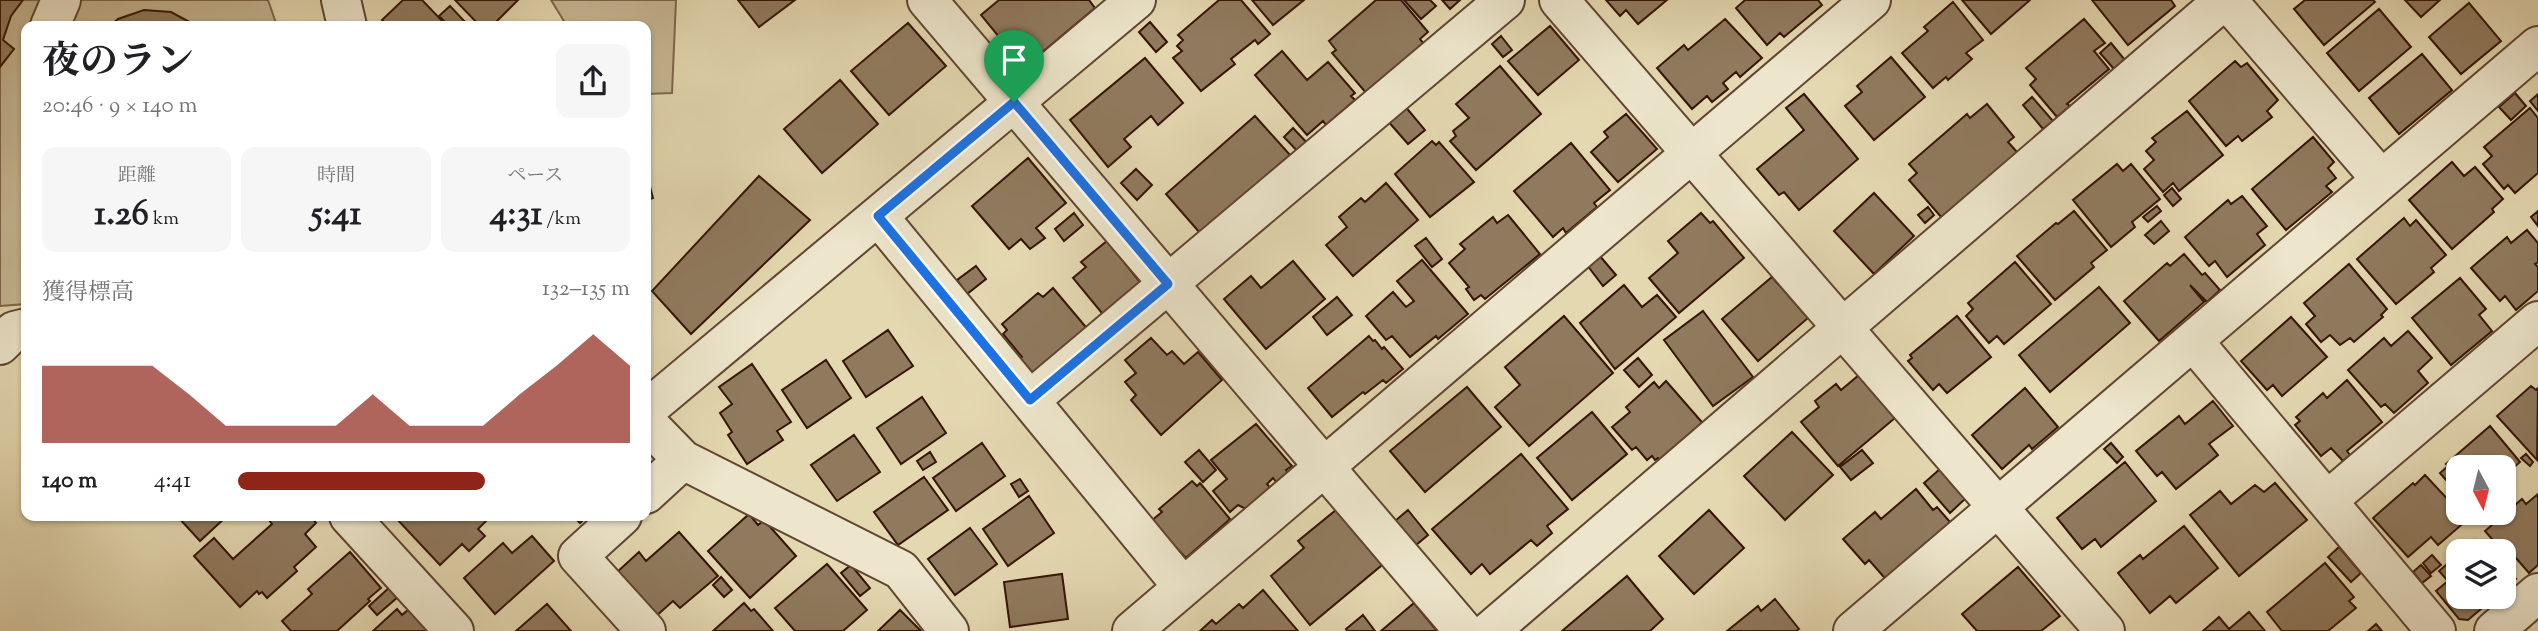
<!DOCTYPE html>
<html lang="ja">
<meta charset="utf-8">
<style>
body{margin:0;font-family:"Sorts Mill Goudy","Noto Serif JP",serif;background:#f6f6f6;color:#202124;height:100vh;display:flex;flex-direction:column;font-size:26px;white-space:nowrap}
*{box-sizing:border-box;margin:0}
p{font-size:23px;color:#757577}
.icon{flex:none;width:38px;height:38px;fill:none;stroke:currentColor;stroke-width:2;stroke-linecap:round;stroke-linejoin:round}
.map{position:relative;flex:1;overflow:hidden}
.sheet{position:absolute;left:21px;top:21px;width:630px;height:500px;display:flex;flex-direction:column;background:#fff;border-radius:14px;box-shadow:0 2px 5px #0004}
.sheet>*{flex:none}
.needle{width:46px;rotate:173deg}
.controls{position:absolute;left:2446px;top:455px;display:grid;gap:14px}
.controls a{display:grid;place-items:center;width:70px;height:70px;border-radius:14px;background:#fff;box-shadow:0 2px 5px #0004;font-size:35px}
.pin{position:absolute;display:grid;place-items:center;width:60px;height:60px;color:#fff;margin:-72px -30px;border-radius:50% 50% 50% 0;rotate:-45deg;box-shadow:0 0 7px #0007}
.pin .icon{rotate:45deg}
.round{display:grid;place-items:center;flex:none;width:74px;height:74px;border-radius:14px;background:#f6f6f6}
.summary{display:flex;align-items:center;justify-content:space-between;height:119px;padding:0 21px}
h1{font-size:38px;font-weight:700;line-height:52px}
.stats{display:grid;grid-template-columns:repeat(3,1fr);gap:10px;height:119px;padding:7px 21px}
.stats div{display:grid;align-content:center;border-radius:14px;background:#f6f6f6;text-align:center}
.stats b{font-size:35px;font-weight:700}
.stats small{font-size:19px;font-weight:400}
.stats p{font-size:19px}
.chart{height:196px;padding:14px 21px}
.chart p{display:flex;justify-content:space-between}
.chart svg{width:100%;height:126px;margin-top:7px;fill:#8f2418;opacity:.7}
ul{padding:0 21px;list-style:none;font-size:23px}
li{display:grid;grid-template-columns:112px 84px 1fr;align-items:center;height:52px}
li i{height:18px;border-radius:9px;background:#8f2418}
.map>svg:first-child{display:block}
.green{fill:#c6b794;stroke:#7d664c;stroke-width:2}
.building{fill:#907a5e;stroke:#341405;stroke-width:2}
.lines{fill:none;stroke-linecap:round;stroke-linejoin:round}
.minor-casing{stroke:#604530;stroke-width:42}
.minor{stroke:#ede6cc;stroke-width:38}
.route-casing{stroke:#fff;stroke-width:14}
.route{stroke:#1a73e8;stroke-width:9}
</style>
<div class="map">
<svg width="2538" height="631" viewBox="0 0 2538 631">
<rect width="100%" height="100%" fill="#e4d8b1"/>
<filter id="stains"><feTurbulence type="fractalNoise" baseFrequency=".00286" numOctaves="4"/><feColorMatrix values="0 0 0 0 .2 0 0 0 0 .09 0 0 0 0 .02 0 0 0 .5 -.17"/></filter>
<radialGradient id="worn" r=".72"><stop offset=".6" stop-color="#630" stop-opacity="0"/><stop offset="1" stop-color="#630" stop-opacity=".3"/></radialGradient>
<path class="green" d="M19,0H268L277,26H26V304L0,306V17Z
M551,0H676L672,93L646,94V26H567Z"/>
<path class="building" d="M0,0H23L11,16L3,40L14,49L0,67Z
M403,0H422L447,26H388L382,20Z
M455,0H518L492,26H480Z
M738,0H795L759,27Z
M999,0H1089L1095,8L1033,60L1022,47L1013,54L981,15Z
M1219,0H1241L1270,34L1258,44L1255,40L1231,59L1235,64L1201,91L1173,58L1182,51L1177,46L1183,40L1178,35Z
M1252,0H1304L1273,25Z
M1376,0H1401L1428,32L1420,39L1424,44L1367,94L1332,53L1336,50L1329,41Z
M1404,0H1430L1436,6L1421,19Z
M1442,0H1460L1450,9Z
M1606,0H1667L1638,24L1626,10L1620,16Z
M1745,0H1818L1822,5L1784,37L1780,33L1767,45L1736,8Z
M1962,0H2030L1991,34Z
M2092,0H2171L2175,6L2128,45Z
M2305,0H2373L2375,2L2324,45L2294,9Z
M2405,0H2440L2421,17Z
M1953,2L1983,40L1966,53L1972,59L1948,80L1946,77L1933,88L1902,53L1928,31L1924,27Z
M2469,3L2501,41L2461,74L2429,37Z
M450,6L466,23L463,26H449L439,16Z
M2379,9L2411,47L2359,91L2327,53Z
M144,10L171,12L197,26H110L118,19Z
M1725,19L1762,58L1740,77L1736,72L1723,83L1728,89L1712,102L1707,96L1692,109L1657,68L1684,45L1688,50Z
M2084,19L2105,43L2094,51L2109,69L2067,104L2070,106L2057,117L2030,85L2036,79L2026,68Z
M1150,22L1167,42L1156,52L1139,32Z
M908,23L946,66L889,115L851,71Z
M1550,26L1579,60L1538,95L1508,61Z
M1501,36L1512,50L1503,57L1492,44Z
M2111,43L2125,60L2114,69L2100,53Z
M1282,51L1307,80L1328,62L1355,93L1351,96L1355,100L1326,125L1323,121L1307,135L1255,75Z
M2422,54L2452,90L2399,134L2369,98Z
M1891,57L1925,97L1874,140L1845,106L1862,92L1857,86Z
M1145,58L1183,103L1158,125L1151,116L1124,139L1131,147L1108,167L1070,120Z
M2235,61L2241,67L2247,63L2278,100L2267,111L2272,117L2242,141L2238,136L2226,146L2189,101Z
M1500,66L1541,114L1476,170L1450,141L1456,136L1453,131L1469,118L1456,104Z
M840,80L878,124L822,173L784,129Z
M2515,93L2526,106L2511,120L2499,107Z
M1804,94L1858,159L1799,210L1784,192L1779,195L1757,169L1804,130L1786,108Z
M2538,94V111L2530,101Z
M2032,97L2053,121L2043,129L2023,105Z
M1987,104L2014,137L2008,142L2017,152L1942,218L1909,180L1917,173L1909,164L1967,114L1970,118Z
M1404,105L1425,130L1408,144L1387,120Z
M2530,108L2538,118V173L2515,193L2508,185L2504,189L2483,164L2492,156L2484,147Z
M2187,111L2223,155L2179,191L2173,183L2163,192L2144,169L2154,160L2146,151L2156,142L2152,138Z
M1626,114L1657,149L1618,182L1591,152L1608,137L1604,132Z
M1255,116L1290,155L1200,233L1166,194Z
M1293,128L1310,146L1301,155L1284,137Z
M2313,137L2334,162L2328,168L2336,178L2326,186L2332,192L2286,230L2252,189Z
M1432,141L1436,145L1439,142L1474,182L1430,217L1395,174Z
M1571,143L1610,190L1594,203L1597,207L1566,233L1563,228L1553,237L1514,191Z
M1028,158L1066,203L1036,228L1045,238L1030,249L1021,239L1009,249L972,206Z
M2452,162L2464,176L2475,167L2503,199L2492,209L2494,212L2452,249L2409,200Z
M2117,164L2123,171L2131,164L2160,199L2132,222L2135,227L2111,247L2073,200Z
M1136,169L1152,185L1137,200L1121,183Z
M646,171L653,198L646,200Z
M759,176L810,220L691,334L652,291Z
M1386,183L1418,220L1353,276L1326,245L1347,227L1339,217L1361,198L1365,202Z
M2172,188L2181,199L2173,206L2164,195Z
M1874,193L1914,236L1874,274L1834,231Z
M2242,196L2267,226L2257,234L2265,245L2227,277L2215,261L2209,266L2185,237L2228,200L2231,204Z
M2157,206L2161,211L2148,222L2143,217Z
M1928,207L1934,215L1925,223L1918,215Z
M2074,211L2107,250L2091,263L2094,267L2055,300L2017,256L2056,223L2058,224Z
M2538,211V226L2531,217Z
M1074,213L1083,225L1064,241L1055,229Z
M1701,213L1710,223L1713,221L1744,258L1679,313L1649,278L1678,253L1668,241Z
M1508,215L1540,254L1485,299L1481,295L1474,300L1466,289L1469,287L1449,263L1465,249L1460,244L1493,217L1497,223Z
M2404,218L2410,226L2416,220L2446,255L2431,268L2434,272L2396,304L2357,259Z
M2161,221L2169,231L2154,244L2145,235Z
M2527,230L2538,243V262L2535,264L2538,267V291L2516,310L2505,296L2500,301L2471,268L2507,237L2511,243Z
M1426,238L1442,259L1432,267L1415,246Z
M1107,241L1144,287L1106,318L1073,278L1086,267L1081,262Z
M2184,254L2202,275L2205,273L2220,290L2207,302L2190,285L2204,302L2159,341L2124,301L2167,263L2170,266Z
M1599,255L1616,275L1603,286L1587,265Z
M1422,260L1468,314L1438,339L1436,336L1410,357L1392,336L1386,340L1366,316L1393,292L1406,307L1414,301L1397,281Z
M1293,261L1325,299L1266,349L1224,299L1251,276L1261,288Z
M2015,262L2051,304L2004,344L1997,336L1989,343L1966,316L1973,309L1968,303Z
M2349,264L2387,309L2381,315L2383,317L2354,342L2350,338L2340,345L2330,335L2321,342L2306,324L2315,316L2304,303Z
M976,266L986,279L967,294L957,280Z
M1772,277L1808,318L1758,361L1722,319Z
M2460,278L2486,309L2479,315L2492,331L2451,365L2412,318Z
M1624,285L1642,307L1657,295L1676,317L1615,369L1580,323Z
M2099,287L2130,323L2050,392L2019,355Z
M1053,288L1090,332L1037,381L1019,360L1022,357L1003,334L1007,330L1002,324L1038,293L1043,297Z
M1337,297L1352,315L1327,335L1313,317Z
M1703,311L1753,377L1713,406L1664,340Z
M1564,316L1613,373L1529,446L1495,407L1520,385L1505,367Z
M1957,316L1991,357L1947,393L1939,384L1933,390L1908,361L1912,358L1910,355Z
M2291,317L2327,357L2282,396L2273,385L2267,390L2241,361Z
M888,330L913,366L866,397L843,361Z
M2408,331L2432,358L2418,371L2428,383L2394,413L2385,404L2381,407L2348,370L2384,338L2391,346Z
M1369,336L1373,341L1375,340L1382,349L1384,347L1403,369L1386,383L1383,380L1365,394L1363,392L1332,417L1308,388Z
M1151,338L1167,355L1172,351L1184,364L1198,352L1222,380L1161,435L1131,400L1136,395L1125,382L1136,373L1125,360Z
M1638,358L1652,375L1639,387L1624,370Z
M826,360L851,398L807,428L782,390Z
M752,364L791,422L777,431L783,440L747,464L728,435L732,432L720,413L732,404L719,387Z
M1859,375L1895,418L1838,466L1801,422L1819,407L1815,401L1836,384L1841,390Z
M2347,380L2382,422L2347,451L2350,455L2343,461L2331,448L2321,456L2295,425L2300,421L2296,417L2323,393L2327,398Z
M1666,381L1707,428L1665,465L1658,458L1655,460L1652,456L1647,460L1636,447L1632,450L1612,427L1630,412L1626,407L1654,382L1659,388Z
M2531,386L2536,390L2538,388L2537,460L2497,416Z
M1467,387L1501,427L1425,492L1390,451Z
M2025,388L2058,427L2032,449L2029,445L2002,469L1972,435Z
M922,397L946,433L901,464L877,428Z
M2213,401L2233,426L2209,444L2218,455L2176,489L2162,472L2157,476L2136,451L2179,416L2185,424Z
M1592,412L1627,454L1572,500L1537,458Z
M1256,424L1292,466L1286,470L1288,473L1277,483L1273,478L1267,484L1273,491L1250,511L1238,505L1230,512L1213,491L1227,479L1211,460Z
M2490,426L2520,462L2504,476V467H2459V495L2440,473L2448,466L2446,464Z
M1792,432L1833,475L1785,520L1744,476Z
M854,435L880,472L837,501L811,465Z
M982,443L1005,476L956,511L933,478Z
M2111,443L2123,457L2117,463L2104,449Z
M1199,450L1216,470L1203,482L1185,462Z
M1862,450L1873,463L1851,480L1840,467Z
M930,452L936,462L923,470L917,461Z
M1521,454L1568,509L1547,526L1552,533L1537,546L1531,540L1490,574L1482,564L1471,574L1432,529Z
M2526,454L2533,462L2530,466L2521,458Z
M2125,462L2156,501L2101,547L2095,539L2082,549L2057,518Z
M1940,469L1966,498L1950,513L1924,483Z
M2425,475L2467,520L2438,545L2431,537L2408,557L2373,518L2413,483L2415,485Z
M924,477L948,510L898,545L874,512Z
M1020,479L1028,491L1019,497L1011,484Z
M1192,481L1197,486L1200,483L1230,519L1186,558L1151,521L1162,512L1159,509Z
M2275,483L2307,520L2239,576L2190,515L2220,491L2231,504L2255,485L2264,492Z
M1916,489L1933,510L1937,507L1956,529L1890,584L1869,560L1865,564L1843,539L1875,512L1881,519Z
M2538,494V565L2529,573L2516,558L2512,562L2485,531L2522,499L2526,504Z
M1029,496L1054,533L1008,566L983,529Z
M1336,510L1382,565L1310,625L1271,576L1304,548L1298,541Z
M1408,510L1428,535L1416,545L1395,521Z
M1709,510L1744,548L1694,594L1659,556Z
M749,514L758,525L764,520L796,556L750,598L708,551Z
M177,516H227L200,541Z
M266,516H314L312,518L316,523L305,534L316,547L294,567L297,571L267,598L262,592L259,594L257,591L240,607L194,556L214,538L233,559L272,524Z
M394,516H491L478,529L485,536L469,551L462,544L440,565Z
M573,516H587L580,523Z
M2184,526L2218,568L2176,603L2170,596L2150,613L2118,573L2140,555L2143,559Z
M970,528L997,564L955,595L928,559Z
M679,532L718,576L680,608L673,601L655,617L616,573L639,552L646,561Z
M532,536L554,561L495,614L464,578L503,543L512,553Z
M2475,540L2482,549L2487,545L2492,551H2462Z
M2339,547L2361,573L2351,582L2328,557Z
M350,552L381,588L368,599L370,601L337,631H291L282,621L312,594L308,589Z
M2459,554V597H2495L2468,620L2459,619L2436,591L2448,581L2439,571Z
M2432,555L2441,565L2431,573L2423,563Z
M2325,563L2354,597L2349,601L2356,608L2328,631H2282L2267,612Z
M827,564L867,610L843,631H795L775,608Z
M851,565L870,588L860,596L841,573Z
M2421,565L2431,576L2422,583L2413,572Z
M2504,565L2516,579L2504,589Z
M2018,567L2060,616L2041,631H1977L1962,614Z
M1062,574L1068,619L1010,627L1004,582Z
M1627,576L1663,619L1650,631H1562Z
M721,577L732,590L724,597L713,585Z
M391,586L399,596L377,615L369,606Z
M1263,590L1298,631H1200L1212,620L1216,624L1239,604L1243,608Z
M1775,599L1799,629L1796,631H1727L1758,606L1761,611Z
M744,603L751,611L754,609L773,631H713Z
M1414,603L1437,631H1381Z
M547,604L571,631H516Z
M397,609L402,615L409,609L428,631H373Z
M900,610L921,631H878Z
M2249,612L2265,631H2203L2219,617L2229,629Z
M1363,615L1375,631H1347L1346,629Z
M2376,624L2382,631H2368Z"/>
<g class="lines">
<defs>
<path id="minor" d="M341,0L347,26
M927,0L1464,631
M1559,0L2105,631
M2227,0L2381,179
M50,26L61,0
M878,216L1183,587
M2193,341L2436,631
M0,345L14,331L26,328
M1030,400L1505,0
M646,410L1136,0
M646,422L683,460L901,570L949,631
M646,494L683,460
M2328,500L2538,321
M349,516L454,631
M622,516L578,556L646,631
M1132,631L1871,0
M1490,631L2224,0
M1853,631L2538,46
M2494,631L2538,593"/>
</defs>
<use href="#minor" class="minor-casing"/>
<use href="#minor" class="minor"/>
</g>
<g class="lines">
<defs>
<path id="route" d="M1014,102L1168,284L1030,400L878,216Z"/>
</defs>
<use href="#route" class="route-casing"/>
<use href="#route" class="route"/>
</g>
<rect width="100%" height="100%" filter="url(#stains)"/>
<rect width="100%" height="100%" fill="url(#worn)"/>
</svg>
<div class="controls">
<a><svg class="needle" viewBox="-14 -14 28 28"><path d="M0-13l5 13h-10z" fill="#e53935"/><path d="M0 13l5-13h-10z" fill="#757577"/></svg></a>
<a><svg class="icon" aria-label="layers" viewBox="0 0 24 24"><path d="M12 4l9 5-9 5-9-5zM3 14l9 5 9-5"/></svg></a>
</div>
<div class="pin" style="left:1014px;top:102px;background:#1e9e55"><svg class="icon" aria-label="arrive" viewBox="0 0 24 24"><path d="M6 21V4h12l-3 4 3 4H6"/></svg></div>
<section class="sheet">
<div class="summary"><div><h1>夜のラン</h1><p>20:46 · 9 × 140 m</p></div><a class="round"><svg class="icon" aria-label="share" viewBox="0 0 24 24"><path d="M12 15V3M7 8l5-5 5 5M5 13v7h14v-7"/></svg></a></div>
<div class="stats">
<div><p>距離</p><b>1.26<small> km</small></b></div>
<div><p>時間</p><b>5:41</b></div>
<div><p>ペース</p><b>4:31<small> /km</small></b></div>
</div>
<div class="chart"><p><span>獲得標高</span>132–135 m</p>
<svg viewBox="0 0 160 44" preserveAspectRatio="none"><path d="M0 44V17L10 17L20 17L30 17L40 27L50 38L60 38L70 38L80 38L90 27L100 38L110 38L120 38L130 27L140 17L150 6L160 17V44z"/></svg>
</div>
<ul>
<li><b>140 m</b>4:41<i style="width:63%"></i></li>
</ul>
</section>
</div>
